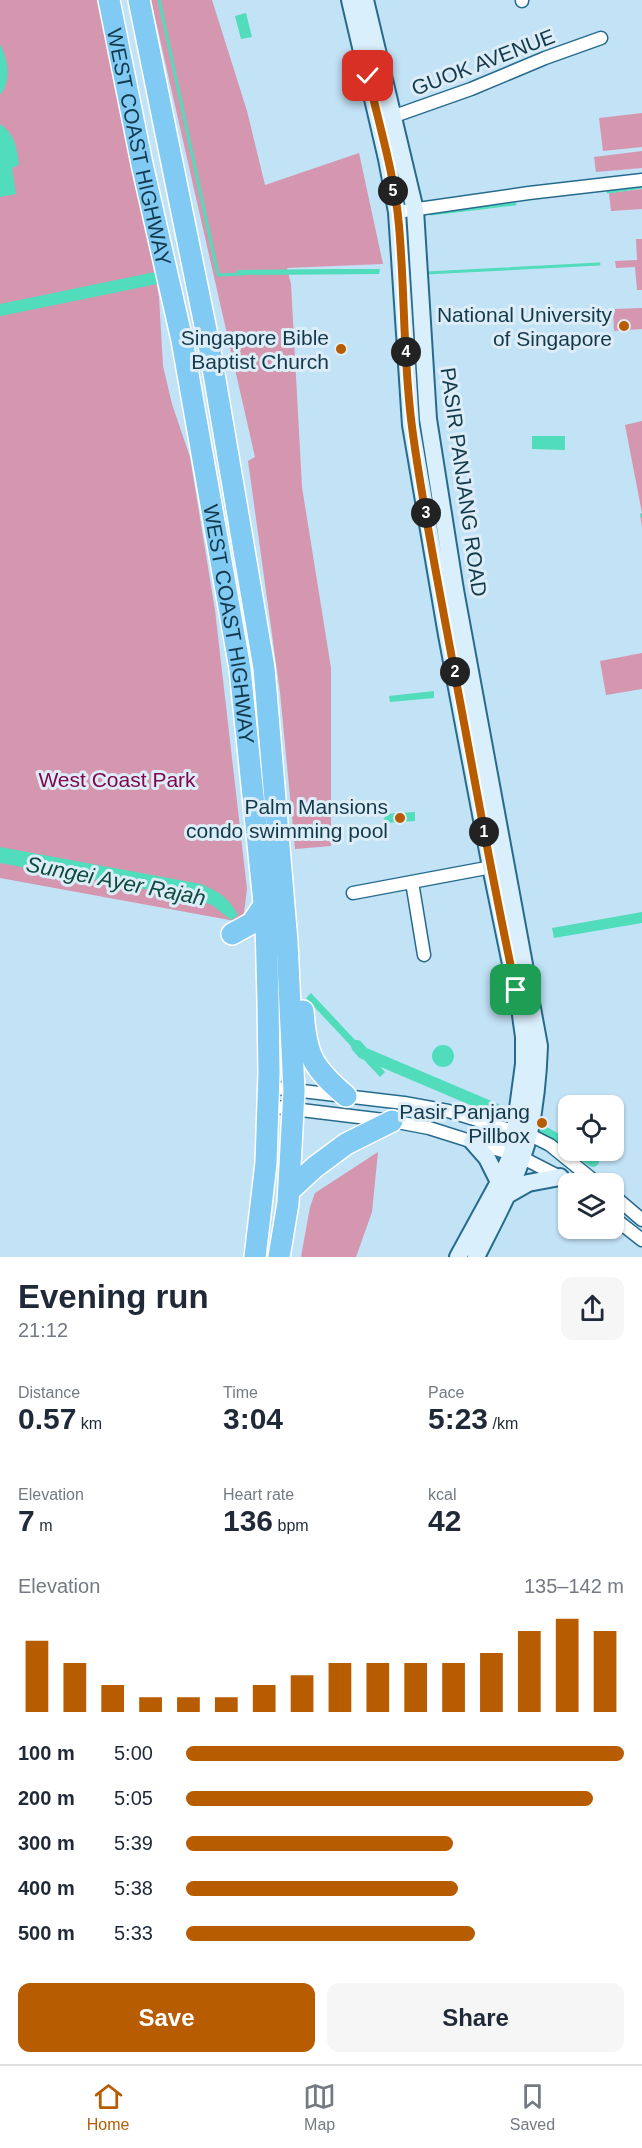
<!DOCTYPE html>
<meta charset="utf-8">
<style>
body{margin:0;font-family:Helvetica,sans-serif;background:#f6f6f7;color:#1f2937;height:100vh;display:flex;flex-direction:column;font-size:22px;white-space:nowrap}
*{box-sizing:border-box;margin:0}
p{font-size:20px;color:#747a83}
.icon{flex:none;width:33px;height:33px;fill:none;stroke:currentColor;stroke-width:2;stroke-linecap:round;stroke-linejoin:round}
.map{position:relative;height:1257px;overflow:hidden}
.panel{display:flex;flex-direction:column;background:#fff;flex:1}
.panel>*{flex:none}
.fabs{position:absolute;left:558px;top:1095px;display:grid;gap:12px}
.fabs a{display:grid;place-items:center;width:66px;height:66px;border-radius:12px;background:#fff;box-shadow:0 2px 4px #0004;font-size:30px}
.pin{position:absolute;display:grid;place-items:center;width:51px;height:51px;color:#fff;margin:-26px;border-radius:12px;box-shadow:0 3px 9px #0006}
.km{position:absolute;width:30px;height:30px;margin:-15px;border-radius:50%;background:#222;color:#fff;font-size:16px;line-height:30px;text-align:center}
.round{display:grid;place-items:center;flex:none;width:63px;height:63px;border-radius:12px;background:#f6f6f7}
.overview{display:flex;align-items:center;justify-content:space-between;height:102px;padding:0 18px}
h1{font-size:33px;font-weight:700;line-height:45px}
.figures{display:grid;grid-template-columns:repeat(3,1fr);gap:9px;height:102px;padding:6px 18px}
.figures div{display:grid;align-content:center}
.figures b{font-size:30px;font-weight:700}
.figures small{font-size:16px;font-weight:400}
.figures p{font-size:16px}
.chart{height:168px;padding:12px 18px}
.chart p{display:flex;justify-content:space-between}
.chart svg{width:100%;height:108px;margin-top:6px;stroke:#b75c00;stroke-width:6}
.button{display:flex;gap:12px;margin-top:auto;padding:12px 18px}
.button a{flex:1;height:69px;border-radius:12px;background:#b75c00;color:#fff;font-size:24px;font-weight:700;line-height:69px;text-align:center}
.button a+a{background:#f6f6f7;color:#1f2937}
ul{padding:0 18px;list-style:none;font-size:20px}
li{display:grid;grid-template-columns:96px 72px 1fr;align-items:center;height:45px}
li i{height:15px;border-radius:8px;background:#b75c00}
.menu{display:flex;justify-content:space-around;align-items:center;height:84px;border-top:2px solid #e0e1e3;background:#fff;font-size:16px;color:#747a83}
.menu a{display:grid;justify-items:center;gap:3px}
.menu .current{color:#b75c00}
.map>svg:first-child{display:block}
.green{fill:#d596af}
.water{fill:#51dcbb}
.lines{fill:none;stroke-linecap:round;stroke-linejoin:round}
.stream{stroke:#51dcbb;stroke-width:3}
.canal{stroke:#51dcbb;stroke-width:12}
.street-casing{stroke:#266b8d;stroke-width:15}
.secondary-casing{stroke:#266b8d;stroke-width:20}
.highway-casing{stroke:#fff;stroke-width:24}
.street{stroke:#fff;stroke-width:12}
.secondary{stroke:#d9effb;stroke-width:16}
.highway{stroke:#80caf3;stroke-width:21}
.route-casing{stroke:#fff;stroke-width:12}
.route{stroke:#b75c00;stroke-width:8}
.poi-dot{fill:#b75c00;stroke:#ddedf7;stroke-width:2}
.labels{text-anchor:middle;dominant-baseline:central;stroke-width:6;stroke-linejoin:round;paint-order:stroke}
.street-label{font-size:21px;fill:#13394c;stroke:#ddedf7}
.poi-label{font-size:21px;fill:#13394c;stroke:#ddedf7;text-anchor:end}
.park-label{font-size:21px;fill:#81064d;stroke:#ddedf7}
.water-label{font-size:22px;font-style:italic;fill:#0f4b3d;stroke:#ddedf7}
</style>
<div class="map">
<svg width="642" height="1257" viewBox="0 0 642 1257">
<rect width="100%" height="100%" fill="#c2e2f6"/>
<path class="green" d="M0,0H103L159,297L163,366L172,404L190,457L215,610L247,889L244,913L235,921L0,878Z
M151,0H212L247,111L265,185L359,153L383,264L287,268L291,284L302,487L331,668V846L295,849L280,692L248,461L255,457Z
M642,113V147L603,151L599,118Z
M642,151V168L596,172L594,157Z
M642,189V209L611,211L609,193Z
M636,239H642V290H637L635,267L616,268L615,261L637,260Z
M642,308V329L614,331L613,309Z
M642,421V527L640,514L642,513L625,425Z
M642,653V689L606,695L600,661Z
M378,1152L372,1212L356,1257H301L310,1207L315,1193Z"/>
<path class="water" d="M246,13L252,37L241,39L235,16Z
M0,44C8,60 12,80 0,95Z
M0,124C15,134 17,148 19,165L12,168L16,194L0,197Z
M340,269H380L379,274L238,275L237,270Z
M104,285V293L77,298L76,290Z
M532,436H565V450L532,449Z
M434,691V698L390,702L389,696Z
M415,812V821L385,823L384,814Z
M0,847L201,884C219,892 228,897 238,915L231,920L212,905L189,897L0,863Z
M642,912V923L554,938L552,928Z
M311,993L385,1072L380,1077L306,998Z
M432 1056a11 11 0 1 1 22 0a11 11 0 1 1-22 0Z"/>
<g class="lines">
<path class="stream" d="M159,0L218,275L242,274
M608,192L642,187
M431,214L515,204
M426,273L599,264
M642,515V516"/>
<path class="canal" d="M0,310L156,278
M357,1046L363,1053L495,1109
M540,1130L568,1146
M576,1150L593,1161"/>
<defs>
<path id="street" d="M522,0V1
M386,119L471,89L545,58L601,38
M397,212L529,193L642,180
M412,882L424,955
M353,893L497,866
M268,1087L404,1103L448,1111L536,1138L550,1145L598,1184
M268,1106L392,1121L429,1128L521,1157L560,1177L569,1184
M614,1196L642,1220
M614,1218L642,1240"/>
<path id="secondary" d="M350,0L387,159L397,212L411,425L447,635L491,867L520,1008L524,1037V1064L512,1153L499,1182L458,1257
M365,0L415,210L428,419L455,590L539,1046C538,1076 535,1105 529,1134C519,1176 495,1219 476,1257
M472,1141L487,1158L499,1182
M507,1195L528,1183L560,1177"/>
<g id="highway">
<path id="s1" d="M109,0L142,164L182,340L240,669L266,922L268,1000L269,1073L266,1163L255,1257"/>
<path d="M139,0L210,350L264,668L287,942L294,1091L288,1203L279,1257"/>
<path d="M232,934L252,923L264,905"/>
<path d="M303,1011C306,1055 312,1067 346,1096"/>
<path d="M289,1191L315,1167L346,1144L392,1121"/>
</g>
</defs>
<use href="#street" class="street-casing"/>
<use href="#secondary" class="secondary-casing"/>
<use href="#highway" class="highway-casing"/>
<use href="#street" class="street"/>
<use href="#secondary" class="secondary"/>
<use href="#highway" class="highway"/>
</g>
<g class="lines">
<defs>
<path id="route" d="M368,76C379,125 395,176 399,226C405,293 403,360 412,427C423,510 440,592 455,675C475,780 493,886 516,990"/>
</defs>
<use href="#route" class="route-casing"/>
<use href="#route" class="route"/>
</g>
<g class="poi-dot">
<circle cx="624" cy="326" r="6"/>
<circle cx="341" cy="349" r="6"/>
<circle cx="400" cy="818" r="6"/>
<circle cx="542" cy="1123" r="6"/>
</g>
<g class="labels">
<g class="street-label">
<text transform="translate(483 62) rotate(-21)">GUOK AVENUE</text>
<text stroke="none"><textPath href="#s1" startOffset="150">WEST COAST HIGHWAY</textPath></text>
<text transform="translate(464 482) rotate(82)">PASIR PANJANG ROAD</text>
<text stroke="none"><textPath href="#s1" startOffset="636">WEST COAST HIGHWAY</textPath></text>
</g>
<g class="poi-label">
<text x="612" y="314">National University<tspan x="612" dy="24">of Singapore</tspan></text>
<text x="329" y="337">Singapore Bible<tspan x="329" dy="24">Baptist Church</tspan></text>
<text x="388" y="806">Palm Mansions<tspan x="388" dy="24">condo swimming pool</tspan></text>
<text x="530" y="1111">Pasir Panjang<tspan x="530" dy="24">Pillbox</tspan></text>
</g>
<g class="park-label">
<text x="117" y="779">West Coast Park</text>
</g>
<g class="water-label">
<text transform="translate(116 881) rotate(11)">Sungei Ayer Rajah</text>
</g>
</g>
</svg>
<div class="fabs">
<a><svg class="icon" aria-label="locate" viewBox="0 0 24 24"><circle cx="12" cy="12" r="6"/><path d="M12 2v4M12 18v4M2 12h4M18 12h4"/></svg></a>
<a><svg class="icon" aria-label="layers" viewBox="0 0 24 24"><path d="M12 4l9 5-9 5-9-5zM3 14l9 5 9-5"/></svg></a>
</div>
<div class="pin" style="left:516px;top:990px;background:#1e9e55"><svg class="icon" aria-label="arrive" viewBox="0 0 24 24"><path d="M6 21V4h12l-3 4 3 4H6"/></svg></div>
<div class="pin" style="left:368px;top:76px;background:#d93025"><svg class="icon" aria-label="check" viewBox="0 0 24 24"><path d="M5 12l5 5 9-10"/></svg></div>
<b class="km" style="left:484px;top:832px">1</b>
<b class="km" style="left:455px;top:672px">2</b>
<b class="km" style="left:426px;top:513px">3</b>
<b class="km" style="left:406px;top:352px">4</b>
<b class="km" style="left:393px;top:191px">5</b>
</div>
<section class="panel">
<div class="overview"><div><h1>Evening run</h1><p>21:12</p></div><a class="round"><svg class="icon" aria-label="share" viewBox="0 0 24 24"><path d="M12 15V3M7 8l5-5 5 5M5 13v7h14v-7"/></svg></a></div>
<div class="figures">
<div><p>Distance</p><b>0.57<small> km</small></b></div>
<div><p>Time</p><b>3:04</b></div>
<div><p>Pace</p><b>5:23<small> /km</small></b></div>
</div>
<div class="figures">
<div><p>Elevation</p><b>7<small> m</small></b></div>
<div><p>Heart rate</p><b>136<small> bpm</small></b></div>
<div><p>kcal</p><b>42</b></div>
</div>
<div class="chart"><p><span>Elevation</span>135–142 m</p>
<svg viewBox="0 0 160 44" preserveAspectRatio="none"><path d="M5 44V15M15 44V24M25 44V33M35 44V38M45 44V38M55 44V38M65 44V33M75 44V29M85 44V24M95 44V24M105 44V24M115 44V24M125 44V20M135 44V11M145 44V6M155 44V11"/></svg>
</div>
<ul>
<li><b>100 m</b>5:00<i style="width:100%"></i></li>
<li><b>200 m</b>5:05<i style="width:93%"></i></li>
<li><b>300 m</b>5:39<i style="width:61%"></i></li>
<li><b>400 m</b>5:38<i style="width:62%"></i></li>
<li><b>500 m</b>5:33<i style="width:66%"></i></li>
</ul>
<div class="button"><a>Save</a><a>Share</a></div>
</section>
<nav class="menu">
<a class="current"><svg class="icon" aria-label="home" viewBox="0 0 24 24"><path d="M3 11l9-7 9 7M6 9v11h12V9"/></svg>Home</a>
<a><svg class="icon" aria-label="map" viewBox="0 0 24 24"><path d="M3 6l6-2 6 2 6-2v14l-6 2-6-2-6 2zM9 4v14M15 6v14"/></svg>Map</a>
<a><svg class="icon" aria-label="saved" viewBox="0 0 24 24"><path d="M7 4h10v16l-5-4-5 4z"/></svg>Saved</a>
</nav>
